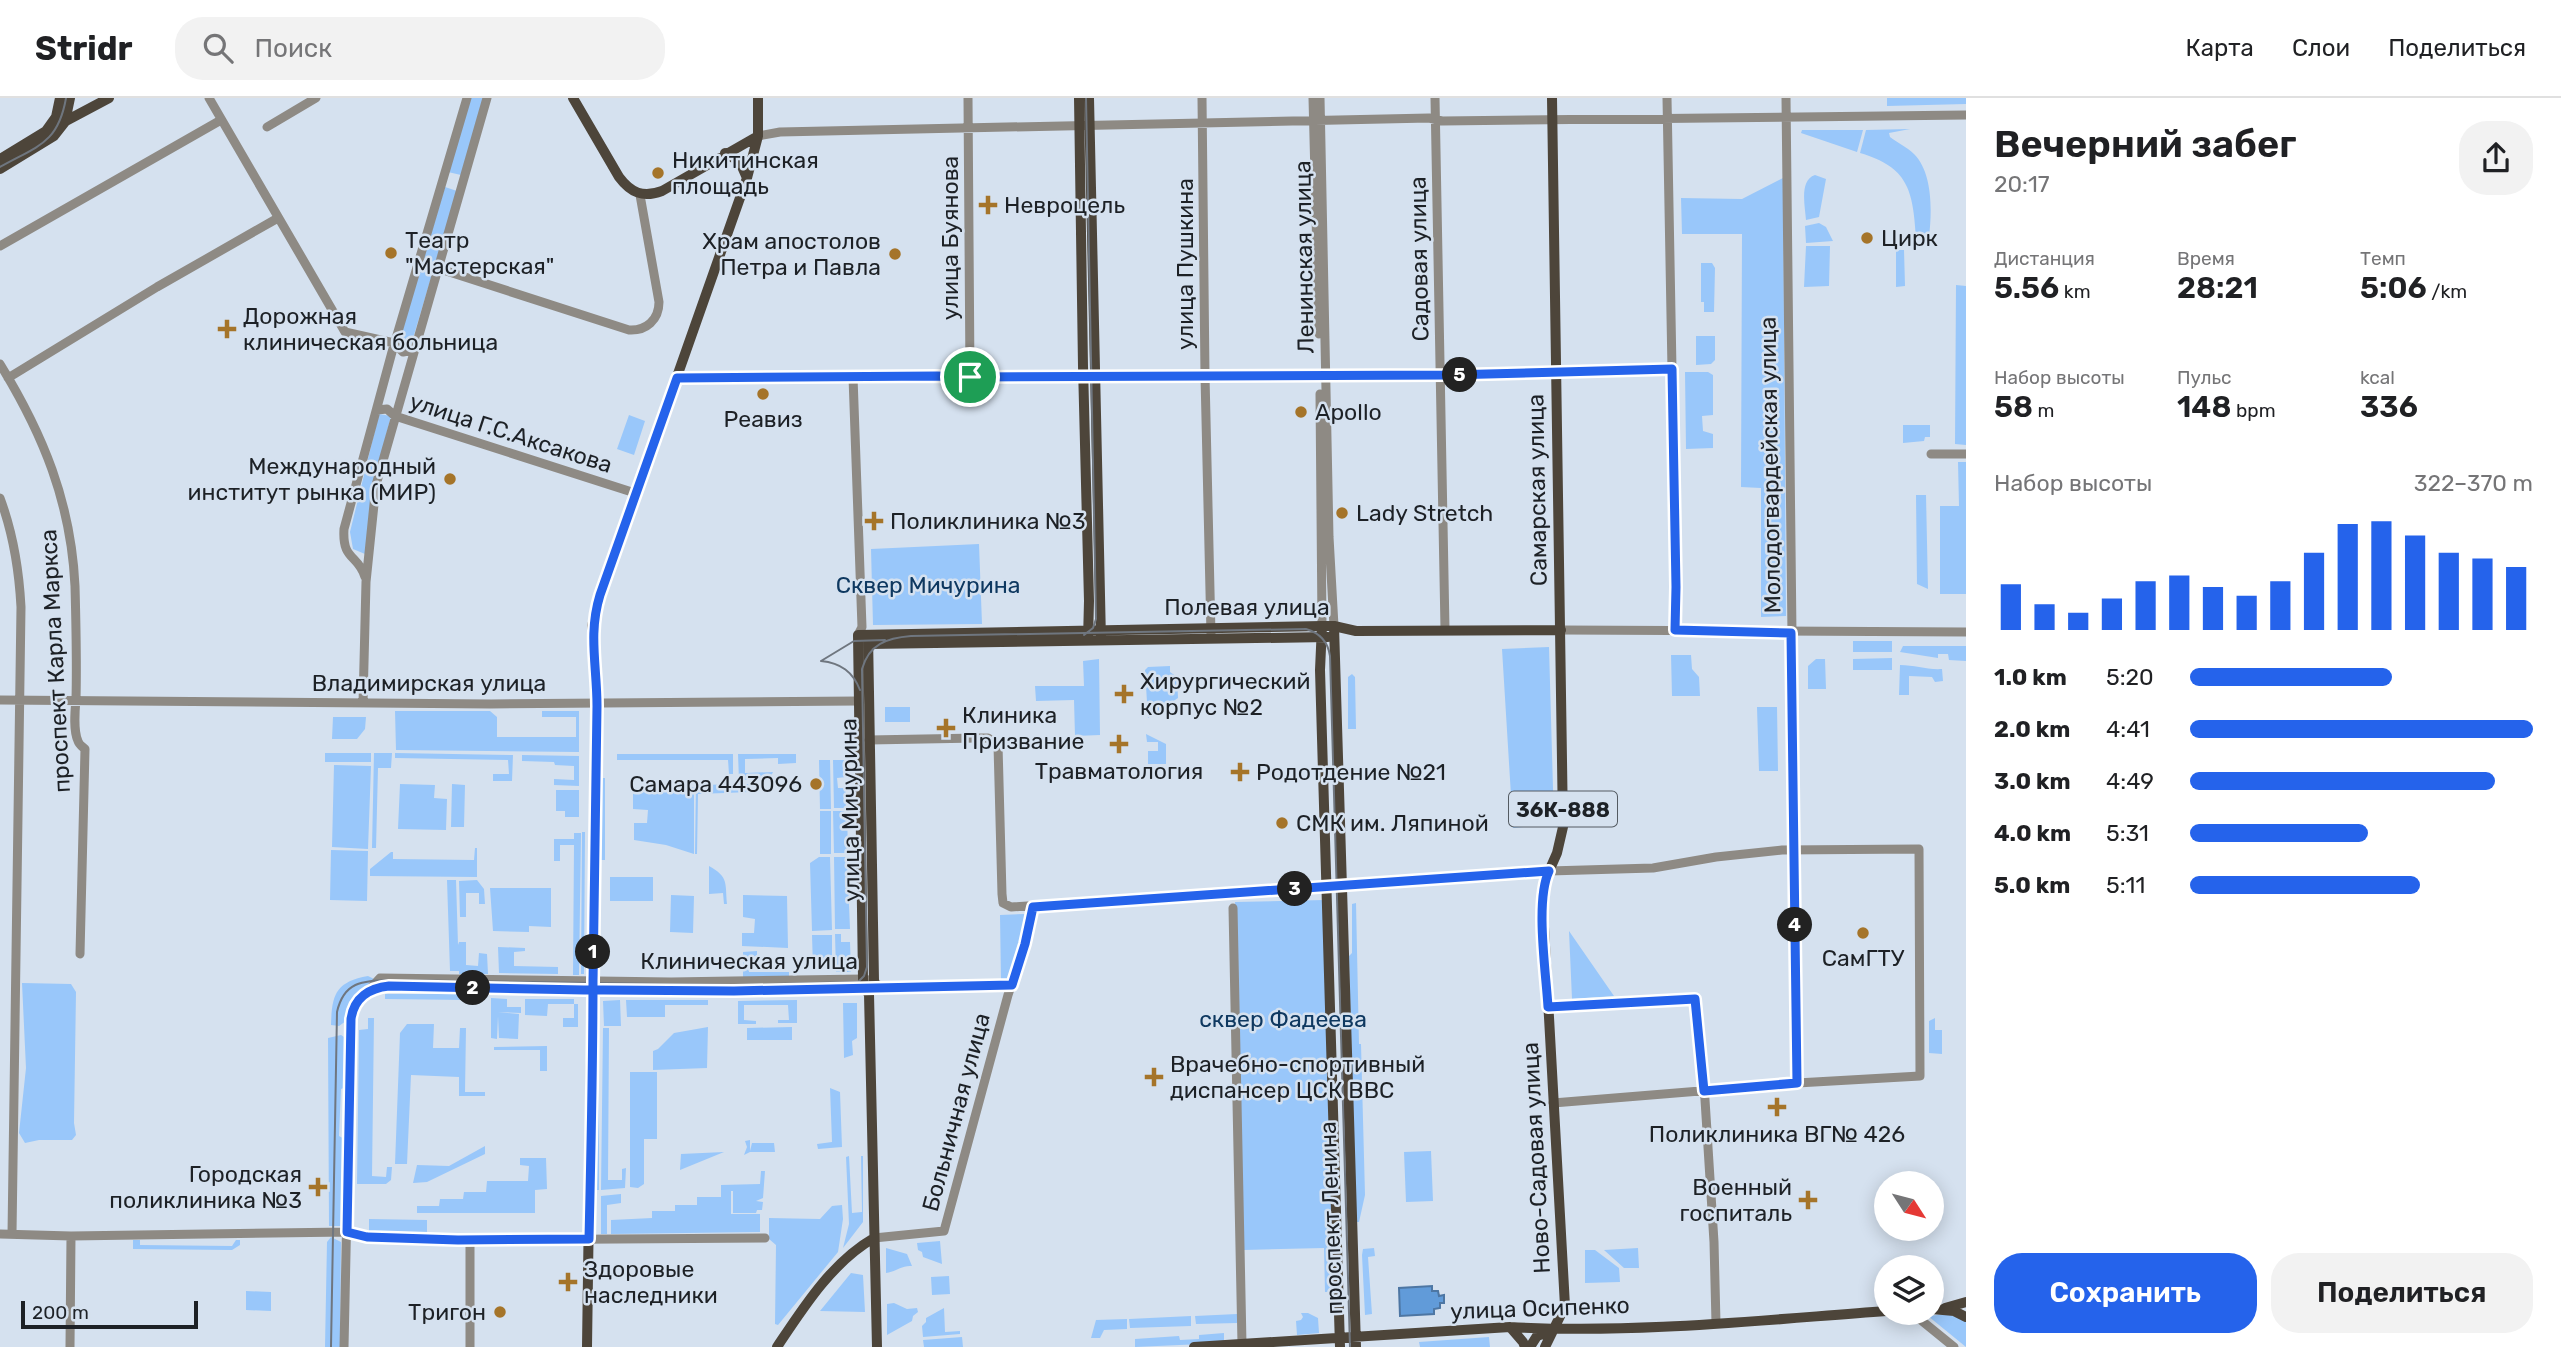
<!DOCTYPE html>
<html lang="ru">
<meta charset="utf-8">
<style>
body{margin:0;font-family:Rubik,sans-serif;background:#f2f2f2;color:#202124;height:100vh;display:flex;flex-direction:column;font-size:26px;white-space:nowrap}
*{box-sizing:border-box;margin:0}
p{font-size:23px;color:#757577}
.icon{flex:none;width:38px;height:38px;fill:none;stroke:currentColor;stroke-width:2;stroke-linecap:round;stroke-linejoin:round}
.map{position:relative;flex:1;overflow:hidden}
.drawer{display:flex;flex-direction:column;background:#fff;width:595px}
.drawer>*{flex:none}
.needle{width:46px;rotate:126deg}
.fabs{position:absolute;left:1874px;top:1073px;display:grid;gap:14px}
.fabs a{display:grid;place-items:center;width:70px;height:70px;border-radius:50%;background:#fff;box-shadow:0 4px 18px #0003;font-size:35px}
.scale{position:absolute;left:21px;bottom:18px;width:177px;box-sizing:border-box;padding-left:7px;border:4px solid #1d2126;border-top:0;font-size:19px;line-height:24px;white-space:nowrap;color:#1d2126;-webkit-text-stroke:5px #d5e1ef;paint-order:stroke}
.pin{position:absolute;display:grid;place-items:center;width:60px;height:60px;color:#fff;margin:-30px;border:4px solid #fff;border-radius:50%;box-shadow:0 2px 7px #0007}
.km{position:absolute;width:35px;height:35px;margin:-18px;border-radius:50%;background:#222;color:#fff;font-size:19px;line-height:35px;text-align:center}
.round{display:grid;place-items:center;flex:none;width:74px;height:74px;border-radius:28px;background:#f2f2f2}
.head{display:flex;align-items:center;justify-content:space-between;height:119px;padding:0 28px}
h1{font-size:38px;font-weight:600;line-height:52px}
.metrics{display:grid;grid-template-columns:repeat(3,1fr);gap:10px;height:119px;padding:7px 28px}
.metrics div{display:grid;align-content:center}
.metrics b{font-size:30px;font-weight:600}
.metrics small{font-size:19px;font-weight:400}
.metrics p{font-size:19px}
.chart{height:196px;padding:14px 28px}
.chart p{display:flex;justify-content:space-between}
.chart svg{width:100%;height:126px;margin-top:7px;stroke:#2563eb;stroke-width:6}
.button{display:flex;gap:14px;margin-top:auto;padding:14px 28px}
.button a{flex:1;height:80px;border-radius:28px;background:#2563eb;color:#fff;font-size:28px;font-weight:600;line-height:80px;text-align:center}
.button a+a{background:#f2f2f2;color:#202124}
ul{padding:0 28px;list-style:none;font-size:23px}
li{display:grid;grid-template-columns:112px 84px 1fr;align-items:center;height:52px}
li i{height:18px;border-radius:9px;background:#2563eb}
header{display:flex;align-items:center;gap:42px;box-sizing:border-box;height:98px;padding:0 35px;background:#fff;border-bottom:2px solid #e0e0e0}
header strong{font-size:33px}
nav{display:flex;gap:38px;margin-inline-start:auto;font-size:24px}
.search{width:490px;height:63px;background:#f2f2f2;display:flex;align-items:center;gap:18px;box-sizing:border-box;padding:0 24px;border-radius:28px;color:#757577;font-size:26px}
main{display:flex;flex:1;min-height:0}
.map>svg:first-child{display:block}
.green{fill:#99c7fa}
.water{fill:#619bd9;stroke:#4d76a3;stroke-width:2}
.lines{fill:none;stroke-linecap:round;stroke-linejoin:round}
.minor{stroke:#8e8a84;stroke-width:9}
.major{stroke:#4d453a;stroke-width:10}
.tram{stroke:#6f767f;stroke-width:2}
.route-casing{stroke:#fff;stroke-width:14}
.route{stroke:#2563eb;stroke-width:9}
.poi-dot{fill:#a57429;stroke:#d5e1ef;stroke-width:2.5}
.labels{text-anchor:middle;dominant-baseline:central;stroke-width:5;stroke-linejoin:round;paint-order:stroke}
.shield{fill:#d5e1ef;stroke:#545b62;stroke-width:2}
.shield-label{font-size:21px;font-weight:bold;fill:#1d2126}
.poi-label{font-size:23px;fill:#1d2126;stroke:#d5e1ef;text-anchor:start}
.street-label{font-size:23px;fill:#1d2126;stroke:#d5e1ef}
.park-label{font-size:23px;fill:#0e3860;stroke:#d5e1ef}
</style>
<header>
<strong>Stridr</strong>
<div class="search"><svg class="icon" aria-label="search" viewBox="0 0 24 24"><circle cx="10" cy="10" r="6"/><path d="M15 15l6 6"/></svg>Поиск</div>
<nav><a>Карта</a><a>Слои</a><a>Поделиться</a></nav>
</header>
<main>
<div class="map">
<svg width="1966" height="1249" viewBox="0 0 1966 1249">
<rect width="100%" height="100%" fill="#d5e1ef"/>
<path class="green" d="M470,0H483L461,77L448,74Z
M1887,0H1966V6L1887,8Z
M1910,31L1889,35L1890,39C1898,45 1907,49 1914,56C1933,75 1932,114 1929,139H1916C1913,92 1908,69 1860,55L1866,32Z
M1802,32H1863L1857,54L1801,35Z
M1815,77L1826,81L1819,119L1806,122C1805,108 1799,82 1815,77Z
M1783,80L1786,518L1761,519V390L1741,389L1742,136H1682L1681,100L1742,101Z
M445,89L457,93L411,247L399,243Z
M1819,125L1826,129L1833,143L1806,145L1805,128Z
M1806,148H1830L1829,188L1804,189Z
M1896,152H1904L1905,188L1896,189Z
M1701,165H1712L1715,170L1714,214H1704V204H1701Z
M1956,187L1966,188V347L1955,346Z
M1696,238H1715V262L1711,266L1696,267Z
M1685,274H1708L1713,277V317L1702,318L1703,333L1713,336V350L1686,351Z
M379,316L391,318L372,391L365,456L353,451L350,434Z
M629,317L645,323L634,357L617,351Z
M1903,327H1930V339H1925L1924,343L1903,345Z
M1958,364H1966V496H1940V408H1959Z
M1916,397H1926L1928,491L1917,486Z
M979,446L982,526L873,527L871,451Z
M1853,543H1892V554H1853Z
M1903,548H1966V563L1949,562L1948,556H1938V560L1900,554Z
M1549,549L1554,726L1513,730L1502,551Z
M1671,557H1691L1692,571L1699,579L1700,598H1672Z
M1892,560V572H1853V561Z
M1099,561L1100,637L1075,638L1074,602L1036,603L1035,588H1084L1083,563Z
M1816,561H1825L1826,591H1808V568Z
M1900,567C1915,567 1927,572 1942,571L1943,583L1935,584L1932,579L1909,578V597H1899Z
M1170,568V574L1177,579L1178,600L1148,620L1145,572L1148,569Z
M1352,576L1355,579L1356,631H1348V579Z
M885,609H910V624H885Z
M1757,609H1777L1778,673H1759Z
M395,613H490L497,619V639H576V619H542V613H579V654L396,652Z
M333,619H366L365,631L357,641H332Z
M1146,636L1166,646V666H1148V653H1158V644H1147Z
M325,655H371V664H325Z
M374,655H392L391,670H378L376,750H372Z
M395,655L513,657L512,683H493V676H509L508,662L395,660Z
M617,656H733V676H729L728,662H617Z
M738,656H796V665L778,666V660L745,661V675L773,674L769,682H739Z
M522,657L579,658V688L554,687V681L574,682V668L555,667L554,664L522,663Z
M819,662H830L831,711H820Z
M833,662H845L846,679L837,680L838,690H846V710H834Z
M334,667L371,668L368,751L332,749Z
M600,680H605V762H599Z
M400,686L435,687L434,700L447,701L446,732L398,731Z
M452,686L465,687L464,729H451Z
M750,686V694L698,696L697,756H695L696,687Z
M694,689V756L666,747L634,742V725H647L648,712L633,711V690Z
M556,692H579V719H565V713H556Z
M820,713H831V756H820Z
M833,713H847L848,755H834Z
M582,734H585L584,876H581Z
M574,735H581L579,877H573L574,747H560V763H554V741H574Z
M475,750H477V779L370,778V771L391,754H393V761L474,762Z
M331,752L368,753L367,803L330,802Z
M819,759H830L832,832L812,833L810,765Z
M834,759H847L850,831H835Z
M709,768C729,779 725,785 727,806H724L723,795L709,796Z
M610,779H653V803H610Z
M447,782H456L458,847L459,844H466V867L478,868L479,855L487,856L488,876H459V873H450Z
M477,782L484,791L485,806H479V795H466V819H460L459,783Z
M490,790H551V829L529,828V834L493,833Z
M671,797L694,798L693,835L670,834Z
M743,797L787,798L788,850L742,848V835H754L755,821L743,819Z
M1324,802L1333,1149L1330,1150L1331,1194H1325L1324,1150L1244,1152L1235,804Z
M1356,805L1359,946H1361L1365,1097L1359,1124H1356L1349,858L1352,855V806Z
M1024,816L1027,819L1009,882L1001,884L1000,817Z
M1569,833L1614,898L1572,901Z
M835,836H841V844H850L851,874H836Z
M812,837H832V870H813Z
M498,849L525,850V853L514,854V868L558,869V876L499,875Z
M757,853V858L749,859V874H789V881H743V854Z
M368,878L376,882C362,896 346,901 346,923L339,928L331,927C332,897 335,884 368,878Z
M22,885L71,886L76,894L74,1025L76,1037L72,1042H39L25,1045L19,1035L26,970Z
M385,896H462L465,897V902L385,901Z
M491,900L507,901V909H521V915L498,914L519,916L518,941L499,940L498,918L497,941L491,940Z
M525,901H574V906H578V929H563V920H574V906H548L547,918L525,917Z
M620,902L621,928H604L603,903Z
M626,902H708V907H665V919H627Z
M797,902V925H778V922H789L788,907H744V922L756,923V926H738V903Z
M843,905H857V940L852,943L853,957L844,960Z
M368,920H374L372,1078L386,1079L387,1069H392L391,1082L386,1086H357L359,932L368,931Z
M1935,920V932H1942V956L1929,955V923Z
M407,926H434L433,950H459L460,930H466L465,994H485V998H459V979L411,977L407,1066H395L400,935Z
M708,929L707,970L653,972V953L658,951L674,935Z
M792,929V942H747V930Z
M603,930H609L608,1082H622V1071L626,1070L625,1090L601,1092Z
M341,937L347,941L346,989L341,991L339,1038L346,1042L344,1125L342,1128H329L328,940Z
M547,948V973H540V952H494V949Z
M597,957H599V1092H596Z
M630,974H657V1041H644V1086L638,1090L630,1089Z
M830,990L840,994L842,1049L818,1051L817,1046L832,1044Z
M750,1042V1053L752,1045H774L775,1054H750L744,1057L747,1049L745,1043Z
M485,1048V1056L427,1084L413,1085L417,1067L449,1068Z
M1431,1053L1433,1103L1406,1104L1404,1054Z
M724,1054L680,1072L681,1056Z
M849,1058L852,1115L862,1114L861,1058H863V1124L843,1150L849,1126L846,1059Z
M520,1060H546L547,1091L535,1092V1115H417V1108H439L440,1101H463L464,1094H486L487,1083H528L529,1068L520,1067Z
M761,1073H765L763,1100L756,1103L763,1104L762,1112H757L756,1115H733V1093H731V1116H760V1134L611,1136V1122L652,1120V1113H675V1107H697V1099H721V1087L760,1086Z
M621,1096V1105L607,1107V1136H601V1098Z
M842,1107L843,1121L838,1154L778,1227L775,1226L776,1147L769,1141V1120L820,1121L832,1108Z
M369,1121L427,1122V1135L369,1136Z
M331,1139L341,1144L340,1249H325L327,1144Z
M133,1142H140V1147L232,1148L236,1142H240V1147L232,1152L133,1151Z
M940,1143L942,1166L923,1159L922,1154L918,1152L917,1145Z
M886,1150L907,1156L912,1168C901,1167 896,1174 886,1175Z
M1374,1150L1375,1158L1368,1159L1372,1216L1365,1217L1362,1157L1363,1151Z
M1638,1150L1639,1170H1624L1604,1152Z
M1585,1152H1595L1619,1170L1620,1184L1585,1185Z
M851,1175L863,1177L865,1214L820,1213Z
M949,1178L950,1196L932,1197L931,1179Z
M246,1193L271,1194V1213L246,1212Z
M894,1205L907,1211L917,1210L918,1214L913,1218L912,1223L887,1237V1206Z
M944,1210L945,1234L960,1233V1236L923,1239L922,1228L926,1224V1220Z
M1301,1215H1308L1318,1220L1319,1235L1297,1237L1296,1223L1301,1222L1303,1219Z
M1237,1216V1225L1196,1226L1195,1218Z
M1948,1216L1966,1223V1249L1928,1218Z
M1191,1218V1228L1130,1230L1129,1221Z
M1127,1221V1231L1104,1232L1100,1240H1091L1096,1222Z
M1224,1235V1245L1135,1249V1241L1179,1238L1180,1242L1199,1241V1237Z
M962,1239L963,1249H924L923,1242Z
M1489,1239L1490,1249H1420L1419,1244Z"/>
<path class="water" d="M1432,1188V1193H1438L1439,1198L1444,1197V1205H1440V1210L1434,1211V1216L1400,1218L1399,1190Z"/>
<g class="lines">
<path class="minor" d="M209,0L345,234L394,245L403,254L413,252
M968,0L970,279
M1202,0L1205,278L1211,536
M1313,0L1319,236
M1320,0L1329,439L1334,528
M1435,0L1445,531
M1667,0L1676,489L1675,532
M1786,0L1797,985
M267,29L316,0
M758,38L780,34L1429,20L1442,23L1966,17
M0,148L221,22
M437,170L629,232C646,233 659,222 659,204L640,97
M0,266C43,336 71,404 75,488C76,525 77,563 76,601C75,613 73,632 78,643C79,647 83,649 85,651L80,856
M853,279L862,529L858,537
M8,280L157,189L278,120
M676,280L1449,277L1672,271
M1320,296L1322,528
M377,312L387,311L395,318L635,395
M1931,356H1966
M0,400C13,435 19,471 21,509L12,1136
M365,479C358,456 342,463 344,431L392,254L467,0
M1561,532L1966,534
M0,602L491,606L858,603
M363,605L366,484L376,387L487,0
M869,642L978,640H988L998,647L1002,796L1003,805L1011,809L1549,773L1653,770L1716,759L1782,752L1919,751L1920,978L1797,985L1553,1005
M1233,810L1242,1246
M372,890L389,888L734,893L1012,887
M1548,909L1695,901L1704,986L1714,1144L1716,1225
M0,1136L71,1138L347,1134L367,1139L458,1142L765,1140
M874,1140L944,1133L1008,897L1025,846L1033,809
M470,1142V1249
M1911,1214L1954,1249
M70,1249L71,1138
M344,1249L351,921L359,903L380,880L671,884L863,881L874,883L880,889"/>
<path class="major" d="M573,0L619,79C631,95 643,100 662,93L758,38
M1079,0L1083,268L1089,503L1088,542
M1089,0L1101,542
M62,25L109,0
M725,55L740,64L747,80
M0,61L46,33L56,19L60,0
M0,71L54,38L65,24L70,0
M1322,528L1320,572L1340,1249
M1334,528L1356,1249
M868,537L874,883L869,896L877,1249
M869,546L1328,539
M869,896L864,890L863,881L858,537L1322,528H1334L1356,533L1561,532
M1945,1210L1966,1204
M1932,1211L1954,1213L1966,1219
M1510,1229L1523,1244L1525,1249
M587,1249L596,605L592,528L600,497L747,80L758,38V0
M777,1249C803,1210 832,1164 874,1140
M1194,1249L1510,1229C1635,1236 1762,1222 1886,1213
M1530,1249L1537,1238L1550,1233
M1545,1249L1565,1208L1543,811L1546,780L1557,755L1563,729L1552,0"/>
<path class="tram" d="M0,69C37,48 58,46 66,0
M1084,537L1093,530L1096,521L1086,0
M821,563L854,543L885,542
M821,563C841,565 853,574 860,592
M331,1249L337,914C344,883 363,883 390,882L734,887L858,884L864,878L867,869L862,571C869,546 887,540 911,538L1306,531C1320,535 1328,544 1330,558L1350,1249"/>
</g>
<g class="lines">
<defs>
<path id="route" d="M970,279L937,278L677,280L600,497C588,536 597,568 597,608C596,700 595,791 593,882C593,968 591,1055 589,1141L458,1142L367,1139L347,1134L351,921C354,899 370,890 389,888L584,892H603L734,893L1012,887L1025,846L1033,809L1549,773C1535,803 1546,874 1548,909L1695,901L1704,993L1797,985L1791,535L1675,532L1676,489L1672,271L1449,277L970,279"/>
</defs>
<use href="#route" class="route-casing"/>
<use href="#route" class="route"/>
</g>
<g class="poi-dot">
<circle cx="658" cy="75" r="7"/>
<path d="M984.5 96.5h7v7h7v7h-7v7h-7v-7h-7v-7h7z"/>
<circle cx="1867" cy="140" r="7"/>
<circle cx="391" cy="155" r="7"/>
<circle cx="895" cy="156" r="7"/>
<path d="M223.5 220.5h7v7h7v7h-7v7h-7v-7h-7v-7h7z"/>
<circle cx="763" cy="296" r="7"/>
<circle cx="1301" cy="314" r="7"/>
<circle cx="450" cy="381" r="7"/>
<circle cx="1342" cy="415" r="7"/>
<path d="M870.5 412.5h7v7h7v7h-7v7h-7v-7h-7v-7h7z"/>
<path d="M1120.5 585.5h7v7h7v7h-7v7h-7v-7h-7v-7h7z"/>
<path d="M942.5 619.5h7v7h7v7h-7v7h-7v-7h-7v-7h7z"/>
<path d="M1115.5 635.5h7v7h7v7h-7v7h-7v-7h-7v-7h7z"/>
<path d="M1236.5 663.5h7v7h7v7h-7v7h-7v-7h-7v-7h7z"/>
<circle cx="816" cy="686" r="7"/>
<circle cx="1282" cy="725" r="7"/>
<circle cx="1863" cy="835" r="7"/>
<path d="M1150.5 968.5h7v7h7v7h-7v7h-7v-7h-7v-7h7z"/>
<path d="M1773.5 998.5h7v7h7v7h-7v7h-7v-7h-7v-7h7z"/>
<path d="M314.5 1078.5h7v7h7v7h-7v7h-7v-7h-7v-7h7z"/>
<path d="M1804.5 1091.5h7v7h7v7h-7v7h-7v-7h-7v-7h7z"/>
<path d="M564.5 1173.5h7v7h7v7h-7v7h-7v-7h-7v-7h7z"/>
<circle cx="500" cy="1214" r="7"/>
</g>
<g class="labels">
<rect class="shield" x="1509" y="693.5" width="108" height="35" rx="5"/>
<g class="shield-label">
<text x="1563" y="711">36К-888</text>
</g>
<g class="poi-label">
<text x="672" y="62">Никитинская<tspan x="672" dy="26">площадь</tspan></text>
<text x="1004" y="107">Невроцель</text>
<text x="1881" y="140">Цирк</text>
<text x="405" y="142">Театр<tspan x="405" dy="26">"Мастерская"</tspan></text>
<text x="881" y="143" text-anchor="end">Храм апостолов<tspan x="881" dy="26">Петра и Павла</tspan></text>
<text x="243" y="218">Дорожная<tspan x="243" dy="26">клиническая больница</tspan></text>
<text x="1315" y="314">Apollo</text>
<text x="763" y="321" text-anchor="middle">Реавиз</text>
<text x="436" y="368" text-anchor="end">Международный<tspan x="436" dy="26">институт рынка (МИР)</tspan></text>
<text x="1356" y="415">Lady Stretch</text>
<text x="890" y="423">Поликлиника №3</text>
<text x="1140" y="583">Хирургический<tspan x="1140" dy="26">корпус №2</tspan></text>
<text x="962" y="617">Клиника<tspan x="962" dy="26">Призвание</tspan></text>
<text x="1119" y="673" text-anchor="middle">Травматология</text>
<text x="1256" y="674">Родотдение №21</text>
<text x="802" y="686" text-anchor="end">Самара 443096</text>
<text x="1296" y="725">СМК им. Ляпиной</text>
<text x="1863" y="860" text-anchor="middle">СамГТУ</text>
<text x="1170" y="966">Врачебно-спортивный<tspan x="1170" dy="26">диспансер ЦСК ВВС</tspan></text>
<text x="1777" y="1036" text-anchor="middle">Поликлиника ВГ№ 426</text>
<text x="302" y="1076" text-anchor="end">Городская<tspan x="302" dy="26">поликлиника №3</tspan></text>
<text x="1792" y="1089" text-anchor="end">Военный<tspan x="1792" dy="26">госпиталь</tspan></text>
<text x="584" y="1171">Здоровые<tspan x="584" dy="26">наследники</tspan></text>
<text x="486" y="1214" text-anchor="end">Тригон</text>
</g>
<g class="street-label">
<text transform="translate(950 140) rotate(-90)">улица Буянова</text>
<text transform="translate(1304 159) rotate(-91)">Ленинская улица</text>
<text transform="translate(1419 161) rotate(-91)">Садовая улица</text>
<text transform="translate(1185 166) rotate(-90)">улица Пушкина</text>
<text transform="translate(511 335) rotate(18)">улица Г.С.Аксакова</text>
<text transform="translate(1770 367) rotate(-91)">Молодогвардейская улица</text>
<text transform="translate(1537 392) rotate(-91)">Самарская улица</text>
<text x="1247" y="509">Полевая улица</text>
<text transform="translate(55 563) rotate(-93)">проспект Карла Маркса</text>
<text x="429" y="585">Владимирская улица</text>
<text transform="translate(850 712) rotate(-91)">улица Мичурина</text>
<text x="749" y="863">Клиническая улица</text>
<text transform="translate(956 1014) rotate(-75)">Больничная улица</text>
<text transform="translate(1536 1060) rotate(-93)">Ново-Садовая улица</text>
<text transform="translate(1331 1120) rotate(-92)">проспект Ленина</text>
<text transform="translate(1540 1210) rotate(-2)">улица Осипенко</text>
</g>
<g class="park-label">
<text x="928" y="487">Сквер Мичурина</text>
<text x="1283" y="921">сквер Фадеева</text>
</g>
</g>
</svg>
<div class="fabs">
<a><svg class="needle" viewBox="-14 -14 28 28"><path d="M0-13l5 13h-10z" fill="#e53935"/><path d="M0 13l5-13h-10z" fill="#757577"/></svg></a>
<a><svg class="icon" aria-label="layers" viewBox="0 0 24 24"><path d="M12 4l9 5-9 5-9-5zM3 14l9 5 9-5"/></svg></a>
</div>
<div class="scale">200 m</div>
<div class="pin" style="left:970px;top:279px;background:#1e9e55"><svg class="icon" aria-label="arrive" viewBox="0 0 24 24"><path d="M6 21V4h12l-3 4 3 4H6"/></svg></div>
<b class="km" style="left:593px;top:854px">1</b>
<b class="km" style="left:473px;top:890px">2</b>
<b class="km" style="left:1295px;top:791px">3</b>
<b class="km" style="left:1795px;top:827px">4</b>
<b class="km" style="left:1460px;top:277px">5</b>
</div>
<section class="drawer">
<div class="head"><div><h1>Вечерний забег</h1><p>20:17</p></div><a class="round"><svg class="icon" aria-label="share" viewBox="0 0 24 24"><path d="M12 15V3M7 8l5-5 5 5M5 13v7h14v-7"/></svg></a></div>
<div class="metrics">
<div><p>Дистанция</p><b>5.56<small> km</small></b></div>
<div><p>Время</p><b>28:21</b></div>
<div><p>Темп</p><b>5:06<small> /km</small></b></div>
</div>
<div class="metrics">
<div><p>Набор высоты</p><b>58<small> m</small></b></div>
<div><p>Пульс</p><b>148<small> bpm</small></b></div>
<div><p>kcal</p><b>336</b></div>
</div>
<div class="chart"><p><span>Набор высоты</span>322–370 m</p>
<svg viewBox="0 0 160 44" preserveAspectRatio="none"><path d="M5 44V28M15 44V35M25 44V38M35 44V33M45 44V27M55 44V25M65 44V29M75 44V32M85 44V27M95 44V17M105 44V7M115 44V6M125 44V11M135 44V17M145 44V19M155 44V22"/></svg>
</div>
<ul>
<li><b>1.0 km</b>5:20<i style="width:59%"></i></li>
<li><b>2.0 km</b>4:41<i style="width:100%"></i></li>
<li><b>3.0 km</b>4:49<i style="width:89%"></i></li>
<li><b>4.0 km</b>5:31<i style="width:52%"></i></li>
<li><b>5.0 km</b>5:11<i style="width:67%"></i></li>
</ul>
<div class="button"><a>Сохранить</a><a>Поделиться</a></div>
</section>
</main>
